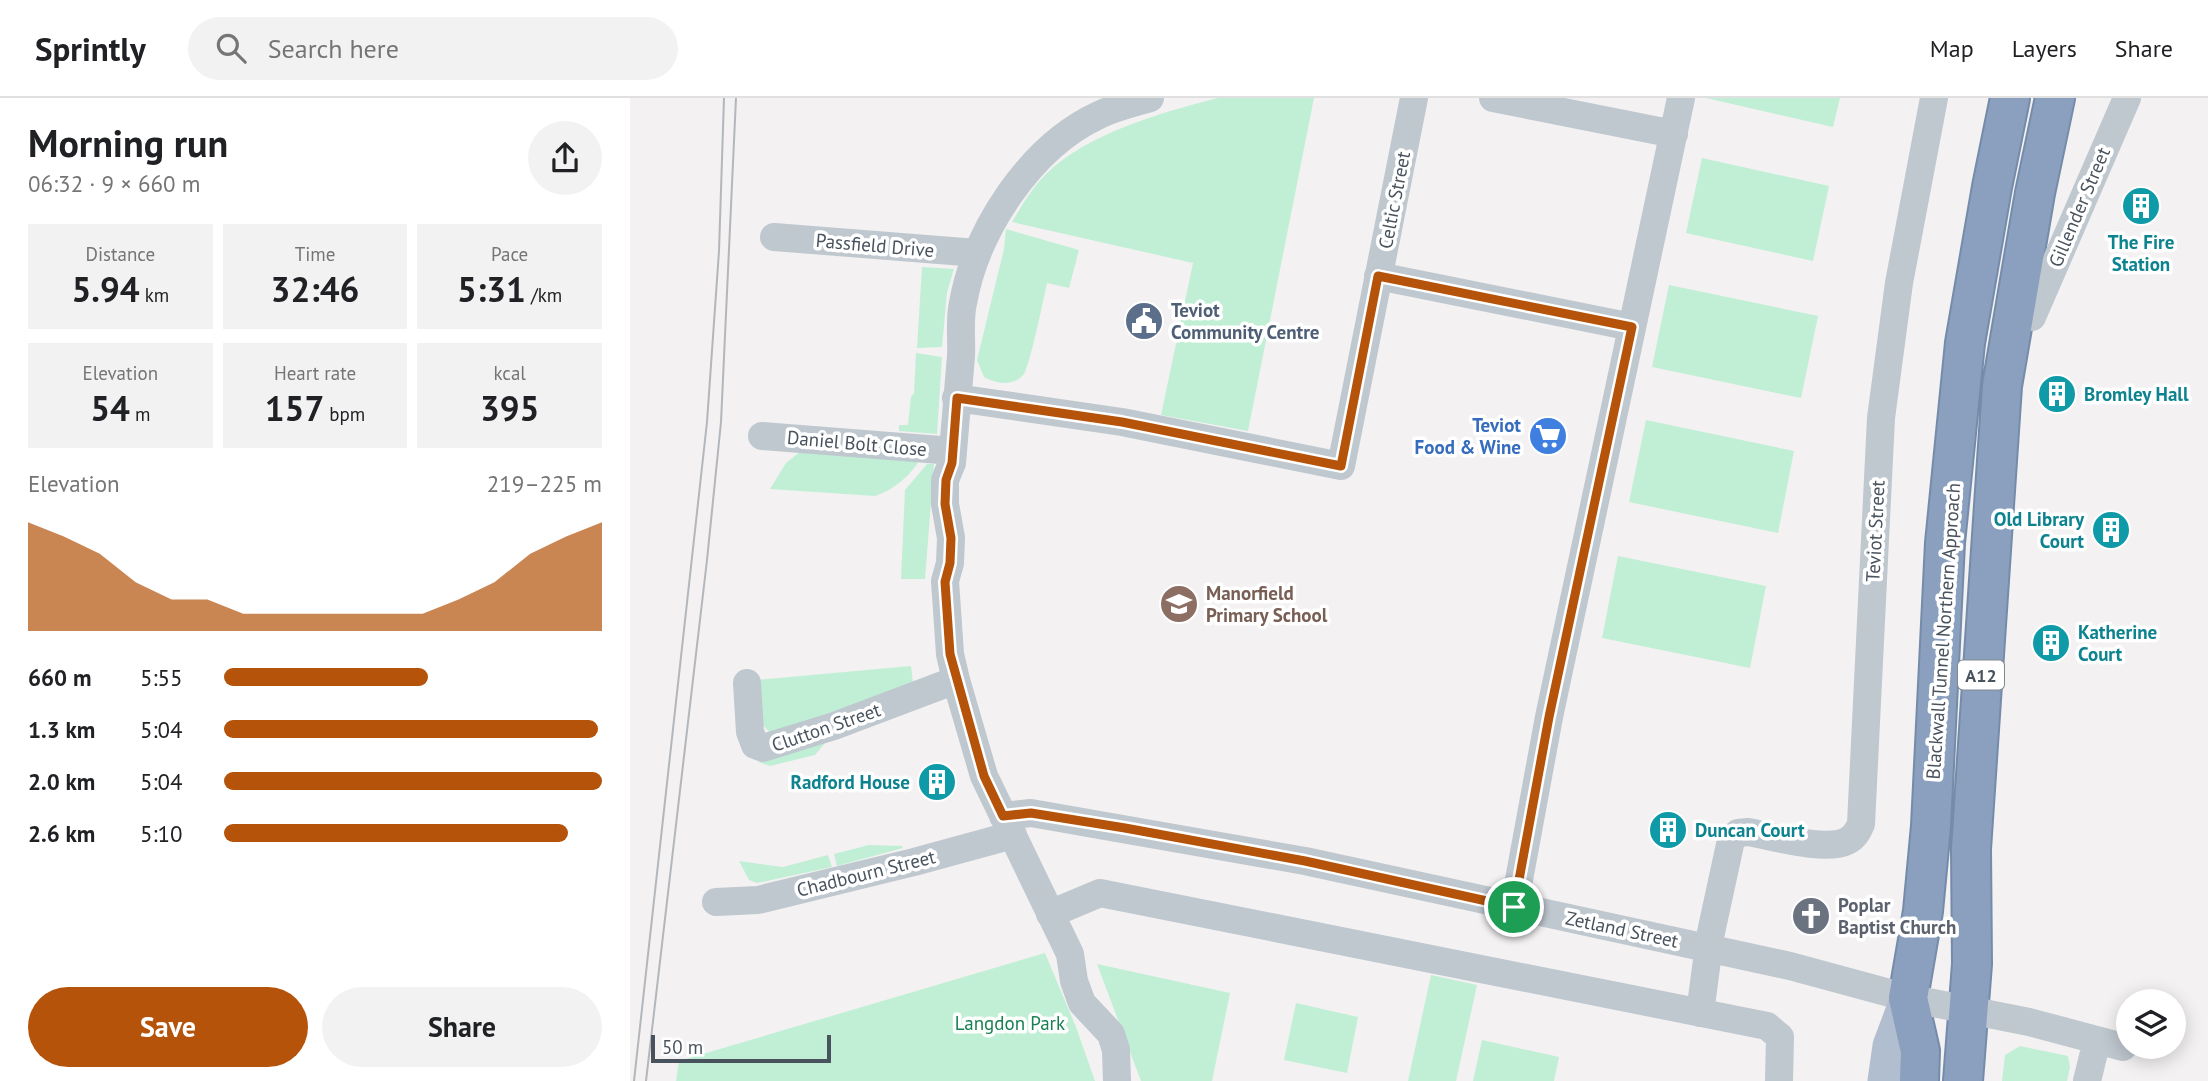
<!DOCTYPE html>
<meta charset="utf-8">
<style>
body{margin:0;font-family:"PT Sans",sans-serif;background:#f2f2f2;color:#202124;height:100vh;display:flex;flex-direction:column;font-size:26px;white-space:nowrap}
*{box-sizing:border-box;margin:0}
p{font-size:23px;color:#757577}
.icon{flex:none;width:38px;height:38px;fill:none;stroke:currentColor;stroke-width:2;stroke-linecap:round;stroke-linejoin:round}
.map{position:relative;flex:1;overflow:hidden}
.panel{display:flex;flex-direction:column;background:#fff;width:630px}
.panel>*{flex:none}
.fabs{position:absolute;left:1486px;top:891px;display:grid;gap:14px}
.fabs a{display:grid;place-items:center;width:70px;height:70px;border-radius:50%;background:#fff;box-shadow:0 4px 18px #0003;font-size:35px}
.scale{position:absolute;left:21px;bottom:18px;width:180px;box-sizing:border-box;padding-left:7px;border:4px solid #49535e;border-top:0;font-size:19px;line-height:24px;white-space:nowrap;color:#49535e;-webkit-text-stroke:5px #fff;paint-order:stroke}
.pin{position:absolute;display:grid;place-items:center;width:60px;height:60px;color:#fff;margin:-30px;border:4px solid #fff;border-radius:50%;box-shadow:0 2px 7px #0007}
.round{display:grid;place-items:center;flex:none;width:74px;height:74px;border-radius:37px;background:#f2f2f2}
.overview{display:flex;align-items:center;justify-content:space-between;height:119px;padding:0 28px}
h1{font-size:38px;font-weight:600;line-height:52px}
.metrics{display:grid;grid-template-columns:repeat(3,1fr);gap:10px;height:119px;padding:7px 28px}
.metrics div{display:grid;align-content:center;border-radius:0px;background:#f2f2f2;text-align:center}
.metrics b{font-size:35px;font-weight:600}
.metrics small{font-size:19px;font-weight:400}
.metrics p{font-size:19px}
.chart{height:196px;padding:14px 28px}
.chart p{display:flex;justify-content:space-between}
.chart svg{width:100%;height:126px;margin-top:7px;fill:#b45309;opacity:.7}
.action{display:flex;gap:14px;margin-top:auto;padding:14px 28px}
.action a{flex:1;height:80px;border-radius:42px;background:#b45309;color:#fff;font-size:28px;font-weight:600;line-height:80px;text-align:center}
.action a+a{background:#f2f2f2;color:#202124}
ul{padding:0 28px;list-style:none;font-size:23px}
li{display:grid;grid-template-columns:112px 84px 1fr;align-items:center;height:52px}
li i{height:18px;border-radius:9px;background:#b45309}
header{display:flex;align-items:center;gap:42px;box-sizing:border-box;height:98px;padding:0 35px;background:#fff;border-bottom:2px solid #e0e0e0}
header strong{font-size:33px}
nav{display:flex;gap:38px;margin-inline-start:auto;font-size:24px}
.search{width:490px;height:63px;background:#f2f2f2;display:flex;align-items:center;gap:18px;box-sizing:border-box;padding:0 24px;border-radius:38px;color:#757577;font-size:26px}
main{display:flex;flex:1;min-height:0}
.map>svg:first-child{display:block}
.green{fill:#c1efd6}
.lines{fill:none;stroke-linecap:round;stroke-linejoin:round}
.highway-casing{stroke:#758baa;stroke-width:42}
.minor{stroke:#bfc7cf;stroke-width:28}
.major{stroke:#b1becf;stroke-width:35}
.highway{stroke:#8aa0be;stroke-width:38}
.tram{stroke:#b3b6bb;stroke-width:2}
.route-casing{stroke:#fff;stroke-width:14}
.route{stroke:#b45309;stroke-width:9}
.labels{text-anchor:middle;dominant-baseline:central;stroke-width:7;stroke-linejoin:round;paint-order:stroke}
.shield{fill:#fff;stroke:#80878e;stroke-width:2}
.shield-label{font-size:18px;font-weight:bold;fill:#49535e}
.street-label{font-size:19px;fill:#49535e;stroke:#fff}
.culture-label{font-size:19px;font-weight:bold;fill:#0d838f;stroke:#fff;text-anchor:start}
.service-label{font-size:19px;font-weight:bold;fill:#4e5e75;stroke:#fff;text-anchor:start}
.shop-label{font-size:19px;font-weight:bold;fill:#366cbe;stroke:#fff;text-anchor:end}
.education-label{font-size:19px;font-weight:bold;fill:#785e54;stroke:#fff;text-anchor:start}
.worship-label{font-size:19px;font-weight:bold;fill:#5b616d;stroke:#fff;text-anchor:start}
.park-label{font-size:19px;fill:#198053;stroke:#fff}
</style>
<header>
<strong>Sprintly</strong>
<div class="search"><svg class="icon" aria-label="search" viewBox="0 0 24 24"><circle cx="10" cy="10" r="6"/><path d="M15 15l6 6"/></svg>Search here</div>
<nav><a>Map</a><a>Layers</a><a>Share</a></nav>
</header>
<main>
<section class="panel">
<div class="overview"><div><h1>Morning run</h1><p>06:32 · 9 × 660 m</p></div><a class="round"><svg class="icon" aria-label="share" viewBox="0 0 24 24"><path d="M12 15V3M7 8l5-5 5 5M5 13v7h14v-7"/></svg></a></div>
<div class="metrics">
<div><p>Distance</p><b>5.94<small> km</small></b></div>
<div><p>Time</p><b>32:46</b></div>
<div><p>Pace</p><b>5:31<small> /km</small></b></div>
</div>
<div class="metrics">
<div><p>Elevation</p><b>54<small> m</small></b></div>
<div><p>Heart rate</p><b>157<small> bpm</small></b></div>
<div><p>kcal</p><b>395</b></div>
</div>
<div class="chart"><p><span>Elevation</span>219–225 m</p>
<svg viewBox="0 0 160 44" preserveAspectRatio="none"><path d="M0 44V6L10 11L20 17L30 27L40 33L50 33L60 38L70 38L80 38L90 38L100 38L110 38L120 33L130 27L140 17L150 11L160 6V44z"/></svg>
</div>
<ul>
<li><b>660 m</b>5:55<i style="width:54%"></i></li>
<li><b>1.3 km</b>5:04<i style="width:99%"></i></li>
<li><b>2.0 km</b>5:04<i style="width:100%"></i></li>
<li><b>2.6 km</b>5:10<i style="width:91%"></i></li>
</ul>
<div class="action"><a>Save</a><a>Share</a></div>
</section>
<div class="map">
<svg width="1578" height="983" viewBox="0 0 1578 983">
<rect width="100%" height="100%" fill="#f3f1f1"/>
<path class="green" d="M588,0H684L618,333L531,317L563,165L382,124C392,107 402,90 416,76C458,35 533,14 588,0Z
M1076,0H1210L1203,29Z
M1072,60L1199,88L1183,163L1056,135Z
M376,131L449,152L439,190L417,185C414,199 400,268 394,276C383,289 367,286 354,279L347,262L374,151Z
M292,169L324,171L317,194L312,249L287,250Z
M1039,187L1188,218L1171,300L1022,269Z
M286,255L312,259L307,336L269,333V327H278L281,299L284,295Z
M1016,322L1164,353L1148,435L999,404Z
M171,353L291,360C281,377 264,392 245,398L140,391L156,365Z
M297,366H304L295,481H271L275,392Z
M988,458L1136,488L1120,570L972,540Z
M281,568L283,585L141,636L132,626L126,582Z
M199,640L185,657L140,668L128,664Z
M239,747L272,748L273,750L207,768L204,756Z
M198,757L202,769L127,785L119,782L109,763L153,769Z
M415,855L446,929L465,983H46L49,963Z
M467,866L600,895L582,983H511Z
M801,877L847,887L826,983H778Z
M666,905L728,919L717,975L654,962Z
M852,942L929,959L924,983H843Z
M1390,948L1438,958L1440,969L1437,983H1372L1375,957Z"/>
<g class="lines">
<defs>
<path id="highway" d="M1289,983L1290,953L1278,900L1293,813L1301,728L1315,445L1335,245L1362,89L1380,0
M1333,983L1342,866L1341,751L1372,288L1405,95L1425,0"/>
</defs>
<use href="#highway" class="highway-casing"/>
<path class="minor" d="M863,0L1044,36
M144,139L347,155
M748,178L1002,229
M1402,219L1497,0
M326,300L492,324L711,368L784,0
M132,338L323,353
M117,585L120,634L125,647L133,650L204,628L326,582
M373,718L401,715L675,763L1160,868L1278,900L1399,924L1493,949
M86,804L128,802L284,764L383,737
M884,809L919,619L1051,0
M420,816L470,795L1137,928L1150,939L1149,983
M1070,915L1080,839L1101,742L1108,735L1118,734C1141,738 1196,754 1217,743C1225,739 1228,733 1231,726L1251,320L1269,185L1304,0
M487,983L486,952L481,936L452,905L444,883L440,856L354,678L326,582L320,556L315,483L320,465L321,440L315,406V382L322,365C325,329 328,294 331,258C332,241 329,222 333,205C346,132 400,49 469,17C485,9 503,5 520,0
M1457,983L1467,942"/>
<path class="major" d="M1255,983L1260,948L1278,900"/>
<use href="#highway" class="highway"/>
<path class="tram" d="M4,983L77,324L89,153L94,0
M16,983L77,462L91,324L106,0"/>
</g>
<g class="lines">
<defs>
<path id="route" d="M748,178L1002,229L919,619L884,809L675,763L495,730L401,715L373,718L354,678L320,556L315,484L320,465L321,440L315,406L316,382L322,365L327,300L492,324L711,368Z"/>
</defs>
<use href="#route" class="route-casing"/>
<use href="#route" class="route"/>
</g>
<defs>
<symbol id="building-disc" viewBox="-11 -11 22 22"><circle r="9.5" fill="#0f9aa8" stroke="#fff"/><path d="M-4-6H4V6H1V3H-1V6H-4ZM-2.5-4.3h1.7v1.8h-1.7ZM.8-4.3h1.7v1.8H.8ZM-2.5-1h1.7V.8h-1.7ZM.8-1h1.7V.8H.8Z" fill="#fff"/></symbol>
<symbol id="civic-disc" viewBox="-11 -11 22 22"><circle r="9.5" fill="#5c6f8a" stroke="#fff"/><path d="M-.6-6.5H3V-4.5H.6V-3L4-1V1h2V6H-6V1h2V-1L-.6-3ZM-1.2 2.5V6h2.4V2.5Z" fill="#fff"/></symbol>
<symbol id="supermarket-disc" viewBox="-11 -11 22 22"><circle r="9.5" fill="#3f7fe0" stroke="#fff"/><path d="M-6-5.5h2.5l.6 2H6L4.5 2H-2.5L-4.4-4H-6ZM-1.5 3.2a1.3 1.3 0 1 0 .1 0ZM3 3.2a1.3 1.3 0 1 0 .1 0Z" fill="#fff"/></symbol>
<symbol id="school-disc" viewBox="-11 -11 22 22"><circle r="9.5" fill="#8d6e63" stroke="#fff"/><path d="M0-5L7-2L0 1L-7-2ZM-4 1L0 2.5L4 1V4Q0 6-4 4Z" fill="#fff"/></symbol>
<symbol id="church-disc" viewBox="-11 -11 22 22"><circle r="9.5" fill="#6b7280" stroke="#fff"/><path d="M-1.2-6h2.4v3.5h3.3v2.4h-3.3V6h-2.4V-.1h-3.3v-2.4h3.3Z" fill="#fff"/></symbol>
</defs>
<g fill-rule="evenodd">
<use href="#building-disc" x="1489" y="86" width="44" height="44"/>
<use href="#civic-disc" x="492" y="201" width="44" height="44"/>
<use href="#building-disc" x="1405" y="274" width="44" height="44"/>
<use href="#supermarket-disc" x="896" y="316" width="44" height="44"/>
<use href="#building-disc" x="1459" y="410" width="44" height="44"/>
<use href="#school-disc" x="527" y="484" width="44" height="44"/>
<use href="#building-disc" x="1399" y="523" width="44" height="44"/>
<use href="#building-disc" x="285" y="662" width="44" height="44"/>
<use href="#building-disc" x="1016" y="710" width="44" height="44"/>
<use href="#church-disc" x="1159" y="796" width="44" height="44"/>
</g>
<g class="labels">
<rect class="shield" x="1328" y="562.5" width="46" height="29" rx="5"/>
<g class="shield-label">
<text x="1351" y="577">A12</text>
</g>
<g class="street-label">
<text transform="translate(764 102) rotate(-79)">Celtic Street</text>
<text transform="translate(1449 109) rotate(-67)">Gillender Street</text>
<text transform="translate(245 147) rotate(5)">Passfield Drive</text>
<text transform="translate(227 345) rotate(5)">Daniel Bolt Close</text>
<text transform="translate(1245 433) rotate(-87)">Teviot Street</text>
<text transform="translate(1313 533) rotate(-86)">Blackwall Tunnel Northern Approach</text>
<text transform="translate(196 629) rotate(-19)">Clutton Street</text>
<text transform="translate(236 775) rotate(-14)">Chadbourn Street</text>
<text transform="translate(992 831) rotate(12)">Zetland Street</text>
</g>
<g class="culture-label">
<text x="1511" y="144" text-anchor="middle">The Fire<tspan x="1511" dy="22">Station</tspan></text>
<text x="1454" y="296">Bromley Hall</text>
<text x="1454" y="421" text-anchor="end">Old Library<tspan x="1454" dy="22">Court</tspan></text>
<text x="1448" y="534">Katherine<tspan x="1448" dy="22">Court</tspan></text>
<text x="280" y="684" text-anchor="end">Radford House</text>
<text x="1065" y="732">Duncan Court</text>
</g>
<g class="service-label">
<text x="541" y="212">Teviot<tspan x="541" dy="22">Community Centre</tspan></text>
</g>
<g class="shop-label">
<text x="891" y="327">Teviot<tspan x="891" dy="22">Food &amp; Wine</tspan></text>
</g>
<g class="education-label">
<text x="576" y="495">Manorfield<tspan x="576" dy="22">Primary School</tspan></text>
</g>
<g class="worship-label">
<text x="1208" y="807">Poplar<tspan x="1208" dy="22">Baptist Church</tspan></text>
</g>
<g class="park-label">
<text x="380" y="925">Langdon Park</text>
</g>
</g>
</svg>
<div class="fabs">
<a><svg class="icon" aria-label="layers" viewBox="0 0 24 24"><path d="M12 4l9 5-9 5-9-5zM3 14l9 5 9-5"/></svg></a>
</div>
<div class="scale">50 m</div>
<div class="pin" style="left:884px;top:809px;background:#1e9e55"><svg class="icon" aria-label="arrive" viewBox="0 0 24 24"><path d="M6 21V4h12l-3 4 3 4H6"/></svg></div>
</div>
</main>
